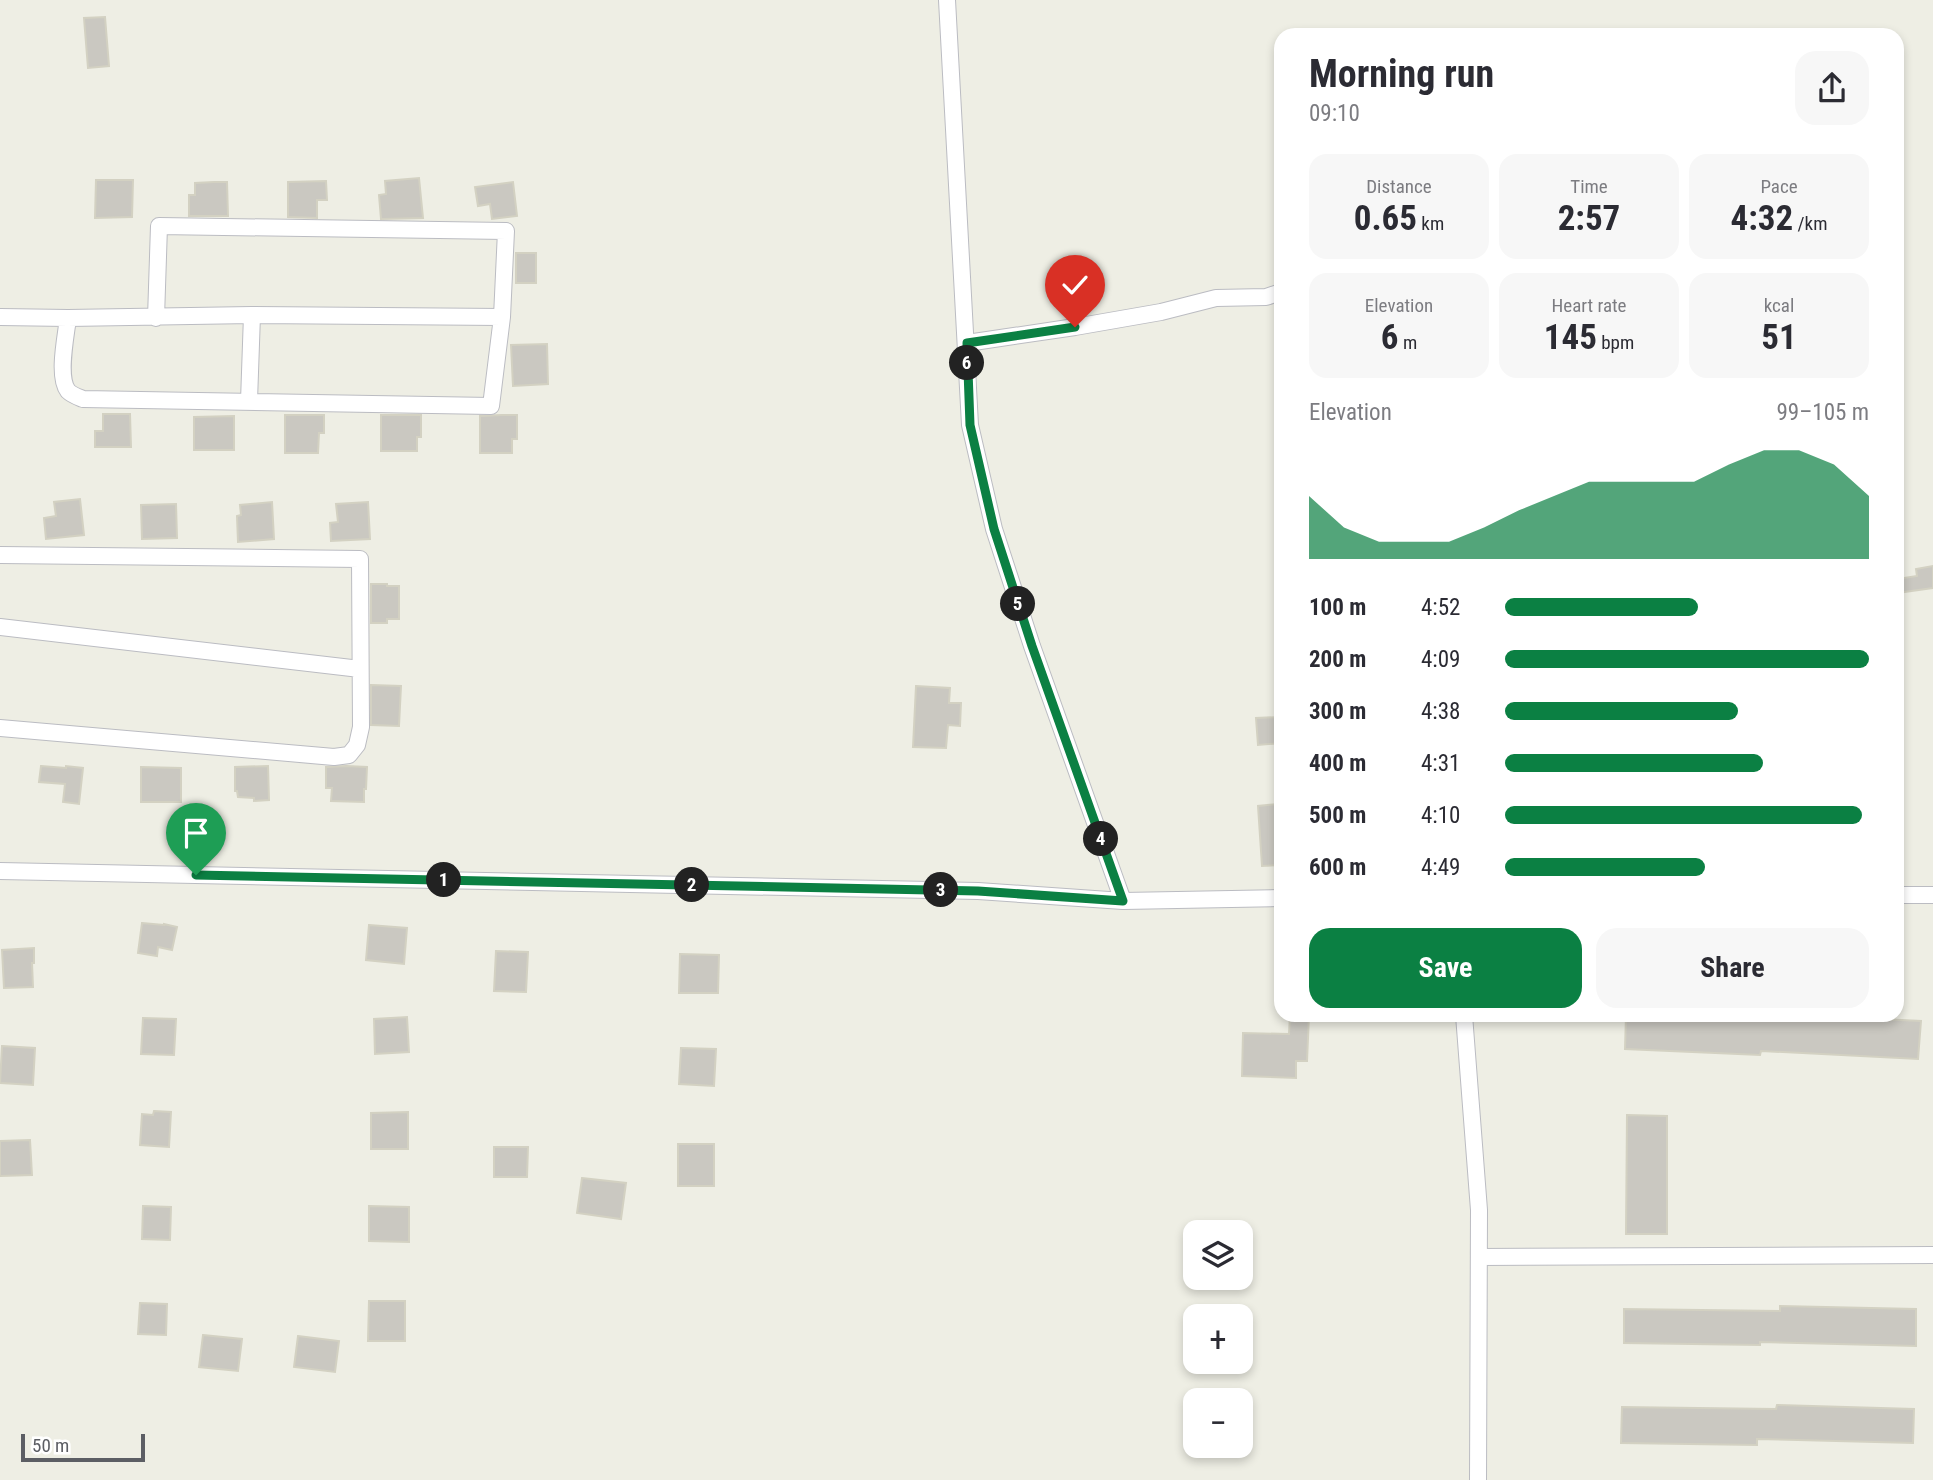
<!DOCTYPE html>
<meta charset="utf-8">
<style>
body{margin:0;font-family:"Roboto Condensed",sans-serif;background:#f7f7f7;color:#2b2b33;height:100vh;display:flex;flex-direction:column;font-size:26px;white-space:nowrap}
*{box-sizing:border-box;margin:0}
p{font-size:23px;color:#7c7c81}
.icon{flex:none;width:38px;height:38px;fill:none;stroke:currentColor;stroke-width:2;stroke-linecap:round;stroke-linejoin:round}
.map{position:relative;flex:1;overflow:hidden}
.details{position:absolute;left:1274px;top:28px;width:630px;height:994px;display:flex;flex-direction:column;background:#fff;border-radius:21px;box-shadow:0 4px 10px #0003}
.details>*{flex:none}
.tools{position:absolute;left:1183px;top:1220px;display:grid;gap:14px}
.tools a{display:grid;place-items:center;width:70px;height:70px;border-radius:14px;background:#fff;box-shadow:0 4px 10px #0003;font-size:35px}
.scale{position:absolute;left:21px;bottom:18px;width:124px;box-sizing:border-box;padding-left:7px;border:4px solid #5c5e64;border-top:0;font-size:19px;line-height:24px;white-space:nowrap;color:#5c5e64;-webkit-text-stroke:5px #fff;paint-order:stroke}
.pin{position:absolute;display:grid;place-items:center;width:60px;height:60px;color:#fff;margin:-72px -30px;border-radius:50% 50% 50% 0;rotate:-45deg;box-shadow:0 0 7px #0007}
.pin .icon{rotate:45deg}
.km{position:absolute;width:35px;height:35px;margin:-18px;border-radius:50%;background:#222;color:#fff;font-size:19px;line-height:35px;text-align:center}
.round{display:grid;place-items:center;flex:none;width:74px;height:74px;border-radius:21px;background:#f7f7f7}
.headline{display:flex;align-items:center;justify-content:space-between;height:119px;padding:0 35px}
h1{font-size:38px;font-weight:700;line-height:52px}
.metrics{display:grid;grid-template-columns:repeat(3,1fr);gap:10px;height:119px;padding:7px 35px}
.metrics div{display:grid;align-content:center;border-radius:18px;background:#f7f7f7;text-align:center}
.metrics b{font-size:35px;font-weight:700}
.metrics small{font-size:19px;font-weight:400}
.metrics p{font-size:19px}
.chart{height:196px;padding:14px 35px}
.chart p{display:flex;justify-content:space-between}
.chart svg{width:100%;height:126px;margin-top:7px;fill:#0b8043;opacity:.7}
.action{display:flex;gap:14px;margin-top:auto;padding:14px 35px}
.action a{flex:1;height:80px;border-radius:21px;background:#0b8043;color:#fff;font-size:28px;font-weight:700;line-height:80px;text-align:center}
.action a+a{background:#f7f7f7;color:#2b2b33}
ul{padding:0 35px;list-style:none;font-size:23px}
li{display:grid;grid-template-columns:112px 84px 1fr;align-items:center;height:52px}
li i{height:18px;border-radius:9px;background:#0b8043}
.map>svg:first-child{display:block}
.building{fill:#cac8c1;stroke:#d3d1c2;stroke-width:2}
.lines{fill:none;stroke-linecap:round;stroke-linejoin:round}
.minor-casing{stroke:#bbbcc2;stroke-width:18}
.minor{stroke:#fff;stroke-width:16}
.route-casing{stroke:#fff;stroke-width:14}
.route{stroke:#0b8043;stroke-width:9}
</style>
<div class="map">
<svg width="1933" height="1480" viewBox="0 0 1933 1480">
<rect width="100%" height="100%" fill="#eeeee4"/>
<path class="building" d="M105,17L109,66L88,68L84,18Z
M419,178L423,218L381,219L379,195L386,194L385,181Z
M96,180H133L132,217L95,218Z
M326,181L327,200H317V218L288,217V182Z
M214,182H227L228,216H189V195H195V183Z
M513,182L517,216L492,219L490,204L478,206L475,187Z
M516,253H536V283H516Z
M547,344L548,384L513,386L511,345Z
M103,414H130L131,447H95V431H103Z
M285,415H324V433H319L318,453H285Z
M381,415H421V437H417V451H381Z
M502,415H517V439H512V453H480V416Z
M234,416V450H194V417Z
M80,499L84,535L46,539L44,518L56,516L54,502Z
M272,502L274,539L238,542L237,516L241,515L240,505Z
M368,502L370,539L331,541L330,523L338,522L336,504Z
M176,504L177,538L142,539L141,505Z
M1933,566V588L1897,593V579L1917,576L1916,569Z
M371,584H387V586H399V619H387V623H371Z
M371,685L401,686L399,726L371,725Z
M916,686L950,688L949,703H961L960,726L948,725L946,748L913,747Z
M1281,717V743L1258,745L1256,718Z
M41,766L66,768V766L83,768L79,804L63,802L65,784L39,782Z
M268,766L269,800L254,801V798L238,797L237,791H235V767Z
M346,766L367,767L366,789H364V802L331,801L332,788H326V767Z
M141,767L181,768V802H141Z
M1278,804L1281,865L1262,866L1258,806Z
M142,923L164,925V924L177,927L172,950L158,947L157,956L138,953Z
M369,925L407,928L404,964L366,960Z
M34,948V963H32L33,987L4,988L2,950Z
M496,951L528,952L526,992L494,991Z
M680,954L719,955L718,993H679Z
M1290,1015H1309L1307,1061H1296V1078L1242,1076L1243,1033L1289,1034Z
M1626,1015L1785,1021V1015H1801L1921,1021L1918,1059L1761,1051L1760,1055L1625,1049Z
M407,1017L409,1052L375,1054L374,1019Z
M143,1018L176,1019L174,1055L141,1054Z
M2,1046L35,1048L33,1085L0,1083Z
M681,1048L716,1049L714,1086L679,1084Z
M154,1111L171,1112L169,1147L140,1145L142,1114L153,1115Z
M408,1112V1149H371V1113Z
M1627,1115L1667,1116V1234H1626Z
M30,1140L32,1175L0,1176V1141Z
M678,1144H714V1186H678Z
M494,1147H528L527,1177H494Z
M582,1178L626,1183L621,1219L577,1213Z
M143,1206L171,1207L170,1240L142,1239Z
M369,1206L409,1207V1242L369,1241Z
M369,1301H405V1341H368Z
M140,1303L167,1304L166,1335L138,1334Z
M1780,1306L1916,1309V1346L1760,1342V1345L1624,1343V1309L1780,1311Z
M203,1335L242,1339L238,1371L199,1367Z
M298,1336L339,1341L335,1372L294,1367Z
M1777,1405L1914,1409L1913,1443L1757,1439V1445L1621,1443L1622,1407L1776,1409Z"/>
<g class="lines">
<defs>
<path id="minor" d="M947,0L970,425L994,529L1032,646L1123,901
M0,317L68,318L252,315L502,317
M68,318C66,336 57,377 68,391C72,395 78,397 83,399L491,406L502,317L506,231L159,226L156,318
M967,343L1075,327L1161,312L1216,298L1266,297L1281,292
M249,401L252,315
M0,555L360,559L361,727L357,745L349,755L334,757L0,728
M0,627L360,669
M0,871L978,891L1123,901L1281,898
M1897,895H1933
M1464,1015L1479,1210L1478,1480
M1479,1257L1933,1255"/>
</defs>
<use href="#minor" class="minor-casing"/>
<use href="#minor" class="minor"/>
</g>
<g class="lines">
<defs>
<path id="route" d="M196,875L978,891L1123,901L1032,646L994,529L970,425L967,343L1075,327"/>
</defs>
<use href="#route" class="route-casing"/>
<use href="#route" class="route"/>
</g>
</svg>
<div class="tools">
<a><svg class="icon" aria-label="layers" viewBox="0 0 24 24"><path d="M12 4l9 5-9 5-9-5zM3 14l9 5 9-5"/></svg></a>
<a>+</a>
<a>−</a>
</div>
<div class="scale">50 m</div>
<div class="pin" style="left:196px;top:875px;background:#1e9e55"><svg class="icon" aria-label="arrive" viewBox="0 0 24 24"><path d="M6 21V4h12l-3 4 3 4H6"/></svg></div>
<div class="pin" style="left:1075px;top:327px;background:#d93025"><svg class="icon" aria-label="check" viewBox="0 0 24 24"><path d="M5 12l5 5 9-10"/></svg></div>
<b class="km" style="left:444px;top:880px">1</b>
<b class="km" style="left:692px;top:885px">2</b>
<b class="km" style="left:941px;top:890px">3</b>
<b class="km" style="left:1101px;top:839px">4</b>
<b class="km" style="left:1018px;top:604px">5</b>
<b class="km" style="left:967px;top:363px">6</b>
<section class="details">
<div class="headline"><div><h1>Morning run</h1><p>09:10</p></div><a class="round"><svg class="icon" aria-label="share" viewBox="0 0 24 24"><path d="M12 15V3M7 8l5-5 5 5M5 13v7h14v-7"/></svg></a></div>
<div class="metrics">
<div><p>Distance</p><b>0.65<small> km</small></b></div>
<div><p>Time</p><b>2:57</b></div>
<div><p>Pace</p><b>4:32<small> /km</small></b></div>
</div>
<div class="metrics">
<div><p>Elevation</p><b>6<small> m</small></b></div>
<div><p>Heart rate</p><b>145<small> bpm</small></b></div>
<div><p>kcal</p><b>51</b></div>
</div>
<div class="chart"><p><span>Elevation</span>99–105 m</p>
<svg viewBox="0 0 160 44" preserveAspectRatio="none"><path d="M0 44V22L10 33L20 38L30 38L40 38L50 33L60 27L70 22L80 17L90 17L100 17L110 17L120 11L130 6L140 6L150 11L160 22V44z"/></svg>
</div>
<ul>
<li><b>100 m</b>4:52<i style="width:53%"></i></li>
<li><b>200 m</b>4:09<i style="width:100%"></i></li>
<li><b>300 m</b>4:38<i style="width:64%"></i></li>
<li><b>400 m</b>4:31<i style="width:71%"></i></li>
<li><b>500 m</b>4:10<i style="width:98%"></i></li>
<li><b>600 m</b>4:49<i style="width:55%"></i></li>
</ul>
<div class="action"><a>Save</a><a>Share</a></div>
</section>
</div>
